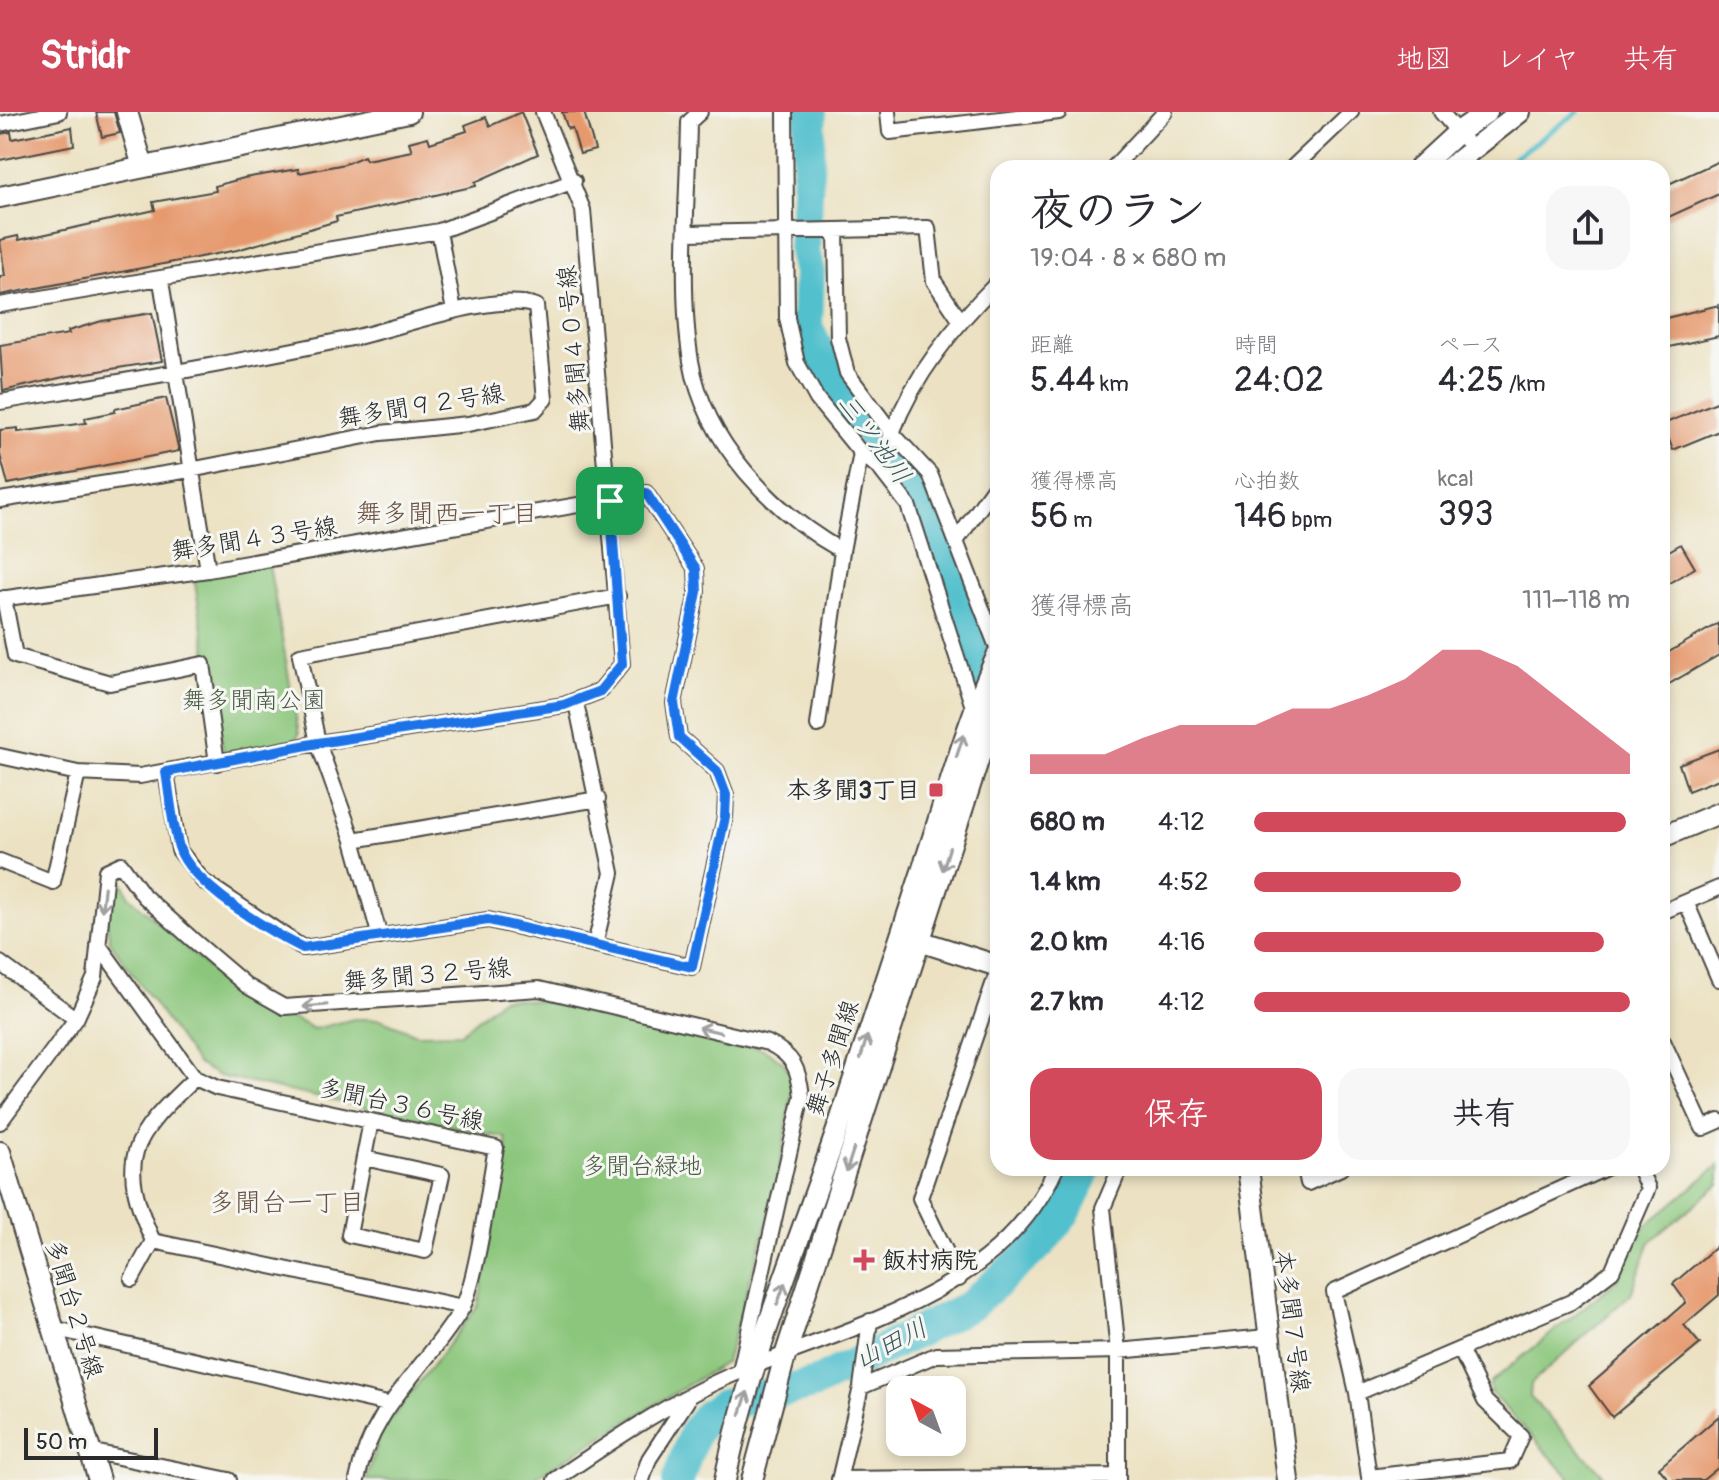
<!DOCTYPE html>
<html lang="ja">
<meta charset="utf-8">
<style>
body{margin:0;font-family:Pangolin,"Klee One",sans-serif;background:#f7f7f7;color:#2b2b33;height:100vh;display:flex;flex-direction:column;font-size:30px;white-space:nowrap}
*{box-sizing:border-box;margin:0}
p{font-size:26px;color:#7c7c81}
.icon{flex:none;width:44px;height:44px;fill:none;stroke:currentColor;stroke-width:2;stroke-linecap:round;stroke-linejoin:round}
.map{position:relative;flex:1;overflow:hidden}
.drawer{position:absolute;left:990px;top:48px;width:680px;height:1016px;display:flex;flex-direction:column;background:#fff;border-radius:24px;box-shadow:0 4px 12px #0003}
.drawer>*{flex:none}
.needle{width:52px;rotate:319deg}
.controls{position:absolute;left:886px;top:1264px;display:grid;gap:16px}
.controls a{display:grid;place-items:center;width:80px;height:80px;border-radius:16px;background:#fff;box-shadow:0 4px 12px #0003;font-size:40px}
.scale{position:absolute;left:24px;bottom:20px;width:134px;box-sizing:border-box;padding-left:8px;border:4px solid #2b2b2b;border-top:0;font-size:22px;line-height:28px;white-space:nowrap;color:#2b2b2b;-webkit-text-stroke:6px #f6f6f2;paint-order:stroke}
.pin{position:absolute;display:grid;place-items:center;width:68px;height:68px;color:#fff;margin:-34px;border-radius:16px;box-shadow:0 4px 12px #0006}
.round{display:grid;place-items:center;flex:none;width:84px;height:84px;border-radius:24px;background:#f7f7f7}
.overview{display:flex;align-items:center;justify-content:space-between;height:136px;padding:0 40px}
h1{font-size:44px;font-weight:600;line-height:60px}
.stats{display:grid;grid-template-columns:repeat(3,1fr);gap:12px;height:136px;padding:8px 40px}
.stats div{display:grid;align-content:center}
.stats b{font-size:34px;font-weight:600}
.stats small{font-size:22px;font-weight:400}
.stats p{font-size:22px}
.chart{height:224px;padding:16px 40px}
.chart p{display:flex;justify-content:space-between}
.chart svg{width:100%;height:144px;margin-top:8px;fill:#d1495b;opacity:.7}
.button{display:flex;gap:16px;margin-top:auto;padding:16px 40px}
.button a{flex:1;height:92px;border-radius:24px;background:#d1495b;color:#fff;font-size:32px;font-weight:600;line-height:92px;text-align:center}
.button a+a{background:#f7f7f7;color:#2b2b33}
ul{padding:0 40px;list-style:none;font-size:26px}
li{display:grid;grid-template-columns:128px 96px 1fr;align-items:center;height:60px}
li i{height:20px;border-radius:10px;background:#d1495b}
header{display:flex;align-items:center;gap:48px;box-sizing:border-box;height:112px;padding:0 40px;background:#d1495b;color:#fff}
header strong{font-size:38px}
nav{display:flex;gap:44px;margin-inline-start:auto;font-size:28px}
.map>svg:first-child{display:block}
.green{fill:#8bc67b;stroke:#5b7853;stroke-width:2}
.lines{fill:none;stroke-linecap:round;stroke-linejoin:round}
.stream{stroke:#53c0cd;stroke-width:5}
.river{stroke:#53c0cd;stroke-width:32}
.building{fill:#e6996d}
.street-casing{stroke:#484642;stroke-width:18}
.secondary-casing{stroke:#484642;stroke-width:24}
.street{stroke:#fff;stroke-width:14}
.secondary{stroke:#fff;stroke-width:20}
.oneway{stroke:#a0a0a0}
.route-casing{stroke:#fff;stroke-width:16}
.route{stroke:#1a73e8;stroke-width:10}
.poi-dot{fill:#d1495b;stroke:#f6f6f2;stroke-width:3}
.labels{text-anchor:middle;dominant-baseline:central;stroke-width:6;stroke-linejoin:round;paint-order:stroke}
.street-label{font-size:24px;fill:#2b2b2b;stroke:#f6f6f2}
.park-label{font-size:24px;fill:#485a43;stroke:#f6f6f2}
.poi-label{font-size:24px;font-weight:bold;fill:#2b2b2b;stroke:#f6f6f2;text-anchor:end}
.water-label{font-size:26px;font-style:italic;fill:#37585c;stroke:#f6f6f2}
.neighbourhood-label{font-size:26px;fill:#6c5242;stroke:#f6f6f2}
</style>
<header>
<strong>Stridr</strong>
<nav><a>地図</a><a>レイヤ</a><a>共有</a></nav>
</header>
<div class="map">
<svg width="1719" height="1368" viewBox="0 0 1719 1368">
<rect width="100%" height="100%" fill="#f6f6f2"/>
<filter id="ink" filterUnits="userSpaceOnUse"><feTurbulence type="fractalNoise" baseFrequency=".0125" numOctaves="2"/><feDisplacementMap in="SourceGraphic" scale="16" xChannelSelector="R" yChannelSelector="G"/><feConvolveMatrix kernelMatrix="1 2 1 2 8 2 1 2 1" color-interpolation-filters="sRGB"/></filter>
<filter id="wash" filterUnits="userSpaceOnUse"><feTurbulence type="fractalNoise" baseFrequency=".006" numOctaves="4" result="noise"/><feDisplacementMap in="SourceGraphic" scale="32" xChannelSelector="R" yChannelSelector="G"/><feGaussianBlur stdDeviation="1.8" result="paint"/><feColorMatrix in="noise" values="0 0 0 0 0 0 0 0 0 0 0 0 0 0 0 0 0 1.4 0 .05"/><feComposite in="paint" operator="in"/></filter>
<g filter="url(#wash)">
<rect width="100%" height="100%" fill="#ece2c3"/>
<path class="green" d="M269,453L299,622L293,631L224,642L194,466Z
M123,770L129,784L229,875L314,917L354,907H380L417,922L461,921L502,886L545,890L764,937L783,950L794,968L776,1080L726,1250L530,1368H366L381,1320L478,1194L507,1043L506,1026L219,964L197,952L110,830L106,805L110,773Z
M1719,1053V1072L1650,1130L1631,1182L1531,1272L1530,1285L1608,1368H1572L1490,1280V1271L1615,1170L1637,1121Z"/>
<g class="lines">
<path class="stream" d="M1500,56L1578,0"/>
<path class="river" d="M811,0L804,139L809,160L807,215L845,293L900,355L942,444L998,595
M678,1368L694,1321L707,1304L723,1293L813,1272L971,1193L1041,1131L1065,1101L1087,1056"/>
</g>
<g id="blocks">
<path class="building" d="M96,0H114L120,21L102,25Z
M521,0L538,42L475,70L476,74L336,105L337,109L237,138L0,183V165L5,164L0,128L18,124L19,128L155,98L153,90L216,79L215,74L244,66L298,57L299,61L345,52L364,44L366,48L412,39L409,30L428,25L430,31L467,19L465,13L486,5L490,14Z
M562,0H584L595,38L580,42L572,16L568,17Z
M72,15L74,33L0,48V22L11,20L12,27Z
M1719,49V82L1662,108V75Z
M1719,193V224L1669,235L1662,207Z
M152,201L162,249L68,264L3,279L0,233L69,222L68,219L102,209Z
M166,286L179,339L8,372L0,343V318L18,316V320L86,311L85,306L115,300V297Z
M1719,289V319L1673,338L1663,312Z
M1681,432L1695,456L1662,475V443Z
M1719,511V543L1662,576V544Z
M1719,637V667L1688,679L1679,652Z
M1719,1132V1183L1684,1213L1700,1232L1612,1305L1589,1274L1686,1190L1673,1172Z
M1719,1304V1355L1703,1368H1669L1659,1356Z"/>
</g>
</g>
<g filter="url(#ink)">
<use href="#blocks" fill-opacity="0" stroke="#484642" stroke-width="2"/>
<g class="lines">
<defs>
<path id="street" d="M700,0L689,10C688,84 679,178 691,249C705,331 773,400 842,439
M785,0L787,206L797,251L817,287L861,341L842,439L818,613
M888,0L890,20L1059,0
M1441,0L1464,27
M0,12L59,0
M1113,56L1165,0
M1292,56L1351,0
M836,118L838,226L847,261L892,321L880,357
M439,119L454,199
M688,121L928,116L934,169L960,208
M161,169L208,458
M998,170C954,214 914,263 892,321L930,362L998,538
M0,193L439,119L574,69
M0,290C118,270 235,251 352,226C397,217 495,179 536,194L545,287L535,298L468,312L381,321L190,358L0,388
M861,341L880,357L908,393L975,601
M957,428L998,370
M4,486L15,544L110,571L203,552L217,651
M0,487L208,458L646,381L696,457L697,480L674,591L679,625L717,659L726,683L725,705L692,855L488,808L303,836L203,769L179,738L166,660
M576,591L612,761L595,833
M985,619L998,643
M0,644L78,661L140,664L318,631L564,593L600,579L622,552L583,98L543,0
M353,728L598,687
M0,749L53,770L78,661
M1686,790L1719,867
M1662,800L1719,776
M380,825L353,728L318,631L300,543L618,484
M98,832L195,966L217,976L496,1036C489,1072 477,1171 461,1198C424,1259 372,1294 357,1368
M0,851L76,907
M1662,927L1703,1016L1719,1009
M195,966C131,1026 116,1046 153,1129L463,1195
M0,1010L76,907L95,865L106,759L121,752L144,784L193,828L247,874L284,895L539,877L768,931C793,943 799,957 802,984L740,1259
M364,1046L442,1063L425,1139L349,1123L371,1009
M1305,1056L1308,1071L1341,1056
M132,1167L153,1129
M959,1167L920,1086L998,858
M52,1216L387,1292
M1460,1237L1485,1289L1521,1324L1510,1349L1369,1365L1357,1281L1334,1180L1606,1056
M861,1275L936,1243L1118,1239L1267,1225
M1357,1281L1571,1190L1612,1159L1648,1076L1639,1056
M89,1339L229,1368
M839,1367L1118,1364
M555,1368C612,1329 675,1286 739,1260C854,1213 1001,1181 1056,1056
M642,1368L649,1347L687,1289
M839,1368L861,1275L870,1209
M1118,1368V1239L1103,1096L1120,1056"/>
<path id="secondary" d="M127,0L143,55
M1419,56L1458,20L1487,0
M1449,56L1520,0
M0,85L409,0
M1662,725L1719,701
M910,826L998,854
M0,1040L99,1368
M1248,1056L1288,1368
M725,1368C751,1238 807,1114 847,988C874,906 901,824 928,741C950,673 968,607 998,542
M752,1368L785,1244L998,587"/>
</defs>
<use href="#street" class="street-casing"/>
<use href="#secondary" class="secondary-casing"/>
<use href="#street" class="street"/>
<use href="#secondary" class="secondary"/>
</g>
<defs><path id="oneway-shaft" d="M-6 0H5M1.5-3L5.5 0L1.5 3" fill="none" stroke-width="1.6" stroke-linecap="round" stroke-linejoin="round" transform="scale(2)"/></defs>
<g class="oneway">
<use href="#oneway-shaft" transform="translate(960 634) rotate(-72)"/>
<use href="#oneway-shaft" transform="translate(946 747) rotate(107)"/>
<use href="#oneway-shaft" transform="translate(103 787) rotate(96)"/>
<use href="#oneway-shaft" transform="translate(315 894) rotate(175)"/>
<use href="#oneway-shaft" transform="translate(710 918) rotate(-167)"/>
<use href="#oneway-shaft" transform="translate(864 935) rotate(-73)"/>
<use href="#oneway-shaft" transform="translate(850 1048) rotate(108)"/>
<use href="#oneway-shaft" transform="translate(781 1182) rotate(-71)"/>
<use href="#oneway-shaft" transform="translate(744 1291) rotate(-72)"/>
</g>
</g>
<g class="lines" filter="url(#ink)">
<defs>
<path id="route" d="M646,381L696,457L697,480L674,591L679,625L717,659L726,683L725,705L692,855L488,808L303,836C269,819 190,772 179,735C172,711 170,685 166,660L318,631L564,593L600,579L622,552L610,389Z"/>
</defs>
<use href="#route" class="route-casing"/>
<use href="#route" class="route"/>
</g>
<g class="poi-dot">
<rect x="928" y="670" width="16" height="16" rx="4"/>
<path d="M860 1136h8v8h8v8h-8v8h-8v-8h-8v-8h8z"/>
</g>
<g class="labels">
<g class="street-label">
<text transform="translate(574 237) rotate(-95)">舞多聞４０号線</text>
<text transform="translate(421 294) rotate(-9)">舞多聞９２号線</text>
<text transform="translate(254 427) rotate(-9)">舞多聞４３号線</text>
<text transform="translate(427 863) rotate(-5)">舞多聞３２号線</text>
<text transform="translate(833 946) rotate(-72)">舞子多聞線</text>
<text transform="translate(401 993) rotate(12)">多聞台３６号線</text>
<text transform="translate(74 1197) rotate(73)">多聞台２号線</text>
<text transform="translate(1292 1209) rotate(83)">本多聞７号線</text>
</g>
<g class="park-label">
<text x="254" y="588">舞多聞南公園</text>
<text x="642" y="1054">多聞台緑地</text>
</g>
<g class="poi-label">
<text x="920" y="678">本多聞3丁目</text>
<text x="882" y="1148" text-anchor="start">飯村病院</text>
</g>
<g class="water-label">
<text transform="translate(874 327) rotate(54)">三ツ池川</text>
<text transform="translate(891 1232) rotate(-27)">山田川</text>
</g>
<g class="neighbourhood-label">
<text x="447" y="402">舞多聞西一丁目</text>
<text x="287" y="1091">多聞台一丁目</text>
</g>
</g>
</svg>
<div class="controls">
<a><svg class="needle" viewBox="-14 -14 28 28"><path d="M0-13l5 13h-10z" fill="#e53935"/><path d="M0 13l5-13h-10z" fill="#7c7c81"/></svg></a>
</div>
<div class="scale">50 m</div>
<div class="pin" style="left:610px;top:389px;background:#1e9e55"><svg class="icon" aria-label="arrive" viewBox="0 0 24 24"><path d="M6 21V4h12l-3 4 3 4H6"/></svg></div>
<section class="drawer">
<div class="overview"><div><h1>夜のラン</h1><p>19:04 · 8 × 680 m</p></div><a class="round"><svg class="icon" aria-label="share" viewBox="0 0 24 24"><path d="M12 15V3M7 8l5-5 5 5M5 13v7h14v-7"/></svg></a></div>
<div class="stats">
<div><p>距離</p><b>5.44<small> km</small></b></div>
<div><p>時間</p><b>24:02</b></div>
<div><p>ペース</p><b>4:25<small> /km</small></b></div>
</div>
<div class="stats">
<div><p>獲得標高</p><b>56<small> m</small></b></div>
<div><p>心拍数</p><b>146<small> bpm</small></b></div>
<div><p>kcal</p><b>393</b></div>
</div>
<div class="chart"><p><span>獲得標高</span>111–118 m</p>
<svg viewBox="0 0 160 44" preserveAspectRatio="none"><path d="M0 44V38L10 38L20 38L30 33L40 29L50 29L60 29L70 24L80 24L90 20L100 15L110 6L120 6L130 11L140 20L150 29L160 38V44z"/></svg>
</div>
<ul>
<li><b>680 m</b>4:12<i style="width:99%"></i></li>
<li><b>1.4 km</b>4:52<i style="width:55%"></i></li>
<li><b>2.0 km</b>4:16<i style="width:93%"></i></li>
<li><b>2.7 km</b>4:12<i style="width:100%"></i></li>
</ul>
<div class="button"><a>保存</a><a>共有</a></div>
</section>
</div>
